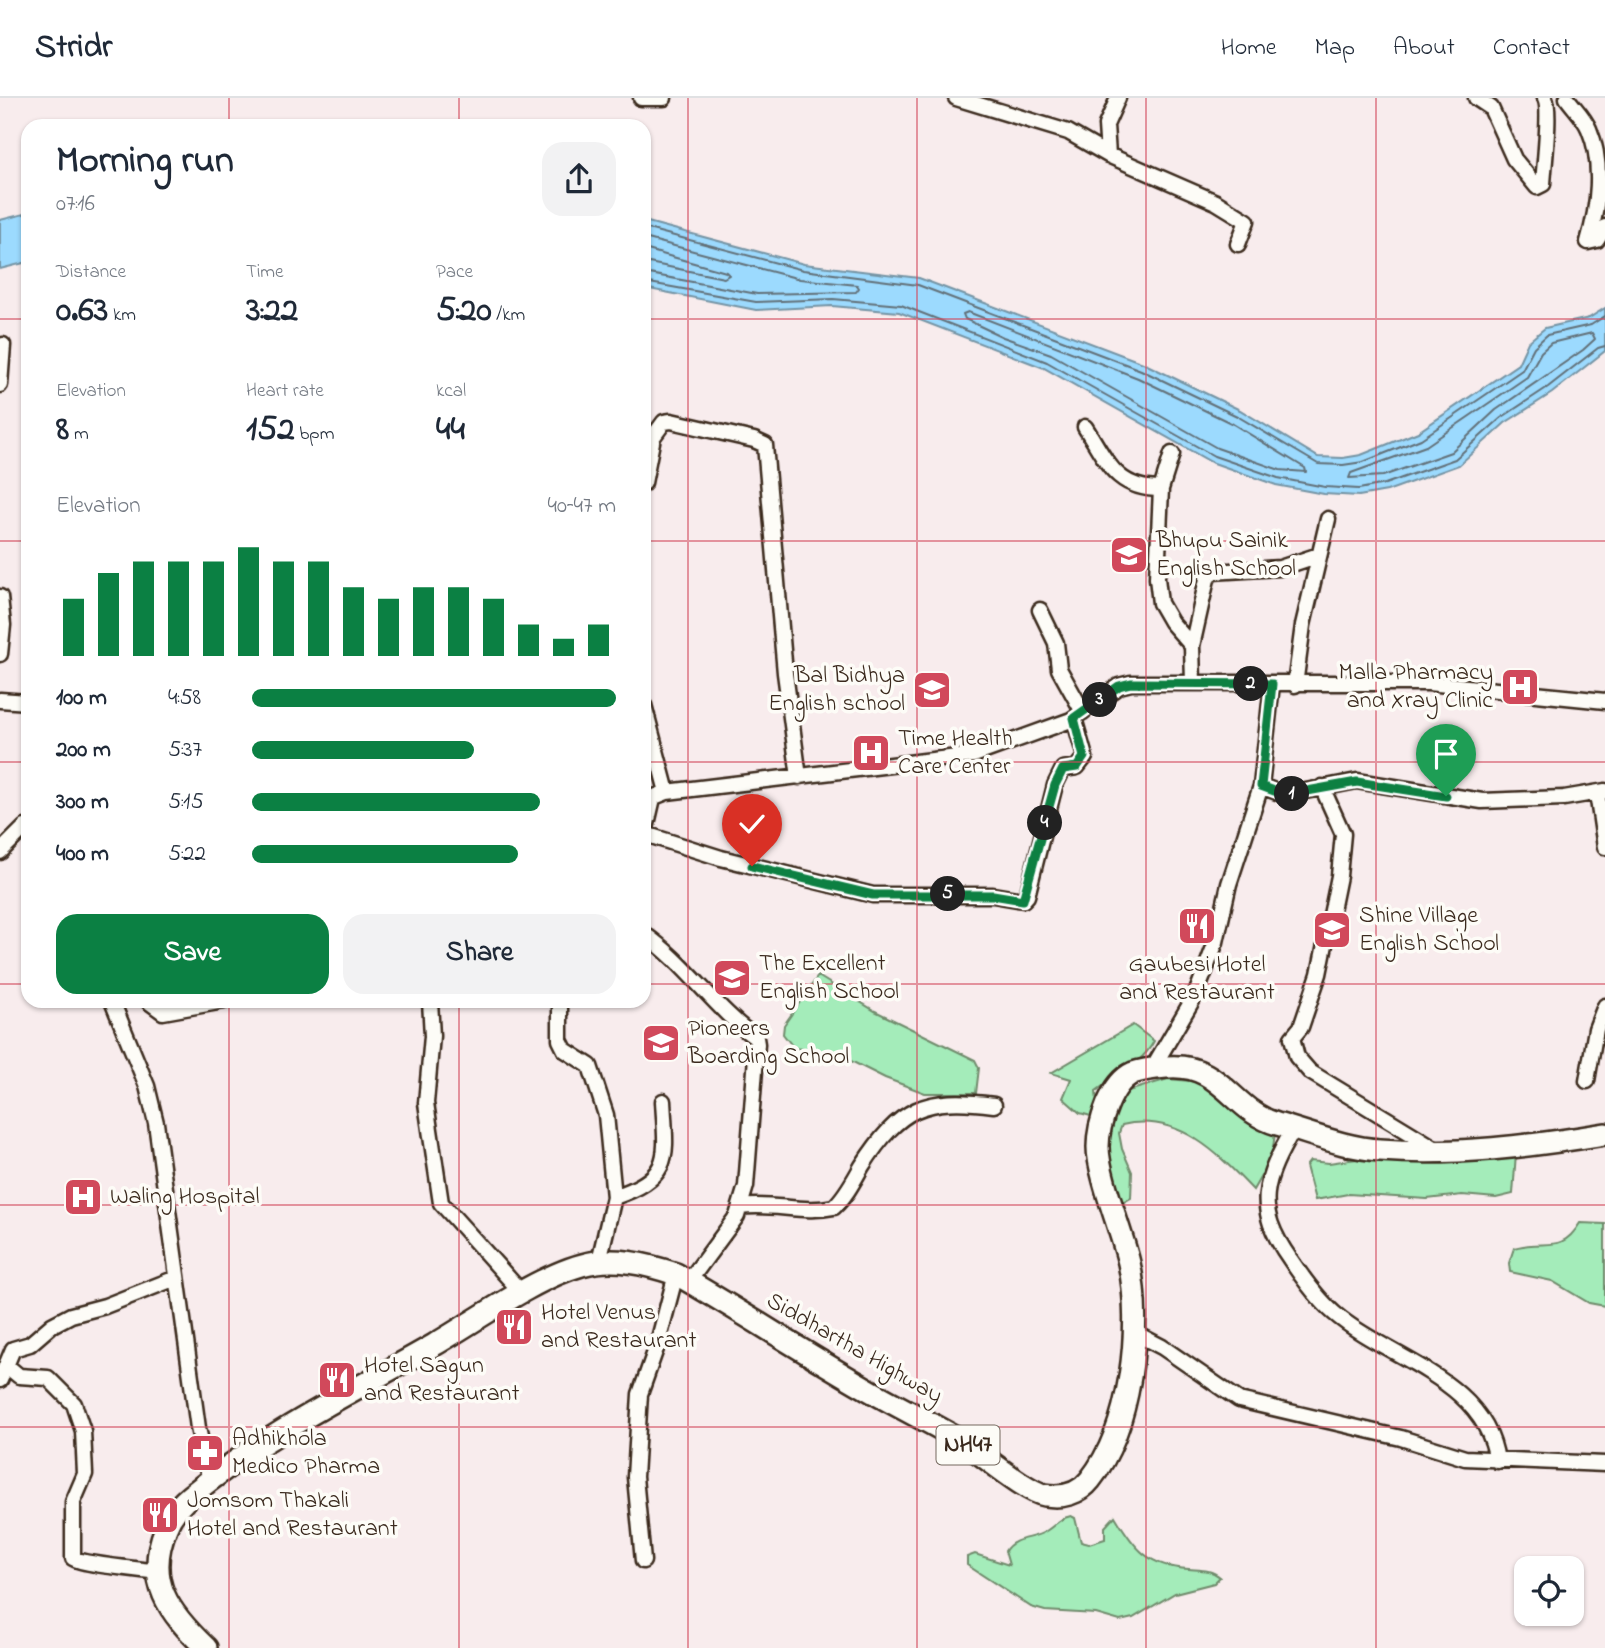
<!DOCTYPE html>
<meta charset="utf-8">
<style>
body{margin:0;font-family:"Indie Flower",sans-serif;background:#f2f2f3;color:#1f2937;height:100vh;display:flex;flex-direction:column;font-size:26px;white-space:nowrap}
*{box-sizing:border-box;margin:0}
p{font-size:23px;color:#747a83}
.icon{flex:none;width:38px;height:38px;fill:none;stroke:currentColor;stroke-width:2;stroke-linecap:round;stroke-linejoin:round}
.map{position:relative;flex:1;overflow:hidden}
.details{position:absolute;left:21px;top:21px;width:630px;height:889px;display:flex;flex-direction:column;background:#fff;border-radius:21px;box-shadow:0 2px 5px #0004}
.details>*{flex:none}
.tools{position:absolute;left:1514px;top:1458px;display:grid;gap:14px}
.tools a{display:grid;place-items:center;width:70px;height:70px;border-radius:14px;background:#fff;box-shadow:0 2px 5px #0004;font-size:35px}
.pin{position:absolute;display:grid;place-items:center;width:60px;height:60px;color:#fff;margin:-72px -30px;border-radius:50% 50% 50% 0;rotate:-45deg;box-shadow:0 0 7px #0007}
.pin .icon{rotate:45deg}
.km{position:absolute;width:35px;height:35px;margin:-18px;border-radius:50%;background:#222;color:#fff;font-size:19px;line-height:35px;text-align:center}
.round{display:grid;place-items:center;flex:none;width:74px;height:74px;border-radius:21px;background:#f2f2f3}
.head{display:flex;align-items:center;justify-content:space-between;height:119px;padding:0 35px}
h1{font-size:38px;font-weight:800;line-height:52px}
.stats{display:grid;grid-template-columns:repeat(3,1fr);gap:10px;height:119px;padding:7px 35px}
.stats div{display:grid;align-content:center}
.stats b{font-size:35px;font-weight:800}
.stats small{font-size:19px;font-weight:400}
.stats p{font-size:19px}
.chart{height:196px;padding:14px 35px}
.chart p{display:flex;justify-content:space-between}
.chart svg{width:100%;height:126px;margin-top:7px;stroke:#0b8043;stroke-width:6}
.primary-button{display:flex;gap:14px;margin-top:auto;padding:14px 35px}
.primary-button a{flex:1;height:80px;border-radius:21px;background:#0b8043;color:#fff;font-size:28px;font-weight:800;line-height:80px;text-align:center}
.primary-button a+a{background:#f2f2f3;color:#1f2937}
ul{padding:0 35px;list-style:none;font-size:23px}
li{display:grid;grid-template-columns:112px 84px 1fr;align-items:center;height:52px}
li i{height:18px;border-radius:9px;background:#0b8043}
header{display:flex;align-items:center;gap:42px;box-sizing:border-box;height:98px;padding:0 35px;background:#fff;border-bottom:2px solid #e0e1e3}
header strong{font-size:33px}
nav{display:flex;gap:38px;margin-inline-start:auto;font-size:24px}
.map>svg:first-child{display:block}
.green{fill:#a4ecba;stroke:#708b6c;stroke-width:2}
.water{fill:#9cdafe;stroke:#7594a4;stroke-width:2}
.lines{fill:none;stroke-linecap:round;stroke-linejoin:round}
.shore{stroke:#627078;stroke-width:2}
.minor-casing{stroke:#3b2a1e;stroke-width:19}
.highway-casing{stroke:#3b2a1e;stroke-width:26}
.minor{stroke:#fdfcf7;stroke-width:14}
.highway{stroke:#fdfcf7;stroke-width:21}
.route-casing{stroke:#fff;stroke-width:14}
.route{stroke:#0b8043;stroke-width:9}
.grid{fill:none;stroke:#d1495b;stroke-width:2;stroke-opacity:0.55}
.labels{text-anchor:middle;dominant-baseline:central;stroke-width:7;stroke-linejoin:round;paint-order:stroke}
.shield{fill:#fdfcf7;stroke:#75695f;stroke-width:2}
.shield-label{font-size:23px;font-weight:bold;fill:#3b2a1e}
.poi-label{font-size:24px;fill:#3b2a1e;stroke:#fdfcf7;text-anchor:start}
.street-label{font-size:24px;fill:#3b2a1e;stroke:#fdfcf7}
</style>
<header>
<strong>Stridr</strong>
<nav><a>Home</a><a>Map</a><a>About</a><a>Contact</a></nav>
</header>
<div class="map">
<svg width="1605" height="1550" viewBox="0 0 1605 1550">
<rect width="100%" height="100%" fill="#f8eced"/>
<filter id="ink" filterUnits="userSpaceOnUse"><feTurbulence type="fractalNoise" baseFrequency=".0143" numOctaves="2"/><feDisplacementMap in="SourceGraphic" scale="14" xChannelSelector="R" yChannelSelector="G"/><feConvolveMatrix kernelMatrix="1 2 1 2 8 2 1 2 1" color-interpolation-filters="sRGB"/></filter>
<g filter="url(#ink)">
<path class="green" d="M818,878L875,913L975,962L979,970L976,995H925L885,980L837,956L794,950L783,936L784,927Z
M1133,927L1154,943C1143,965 1116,978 1096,993L1097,1006L1091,1018L1080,1015L1063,1000L1071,981L1051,975Z
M1168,981L1202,984L1275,1034L1272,1059L1253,1092C1218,1055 1178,1014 1122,1027L1119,1035L1122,1051L1132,1074L1131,1100L1117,1108L1103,1032L1125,994Z
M1516,1055L1513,1096L1496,1100L1462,1097L1427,1101L1348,1096L1315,1102L1306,1068L1310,1063L1329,1065L1370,1059Z
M1580,1125L1605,1126V1208L1589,1205L1552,1183L1510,1174L1509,1165L1514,1150C1545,1140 1560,1158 1580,1125Z
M1071,1418L1075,1420L1081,1444L1089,1446L1105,1441V1429L1115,1418C1134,1450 1148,1469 1189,1471C1200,1472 1211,1471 1220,1479L1214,1485L1175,1495L1133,1520L1120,1523L1096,1516L1045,1513L1031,1509L967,1467V1459L975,1456L1009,1467L1005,1453C1014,1438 1033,1442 1046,1433C1057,1426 1058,1421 1071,1418Z"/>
<path class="water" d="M28,115V164L0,171V122Z
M644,123L804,166L919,180L1143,265L1240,312L1318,359L1343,360L1361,357L1418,334L1518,266L1528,244L1545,230L1589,220L1605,210V253L1552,295L1505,325L1459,367L1387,393L1359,398L1324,396L1276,387L1211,364L1044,270L899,214L832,208L756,212L644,190Z"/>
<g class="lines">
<path class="shore" d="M644,130L803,172L918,187L1141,272L1237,318L1318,366L1343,367L1363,364L1421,341L1522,272L1534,249L1547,237L1591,227L1605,218
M644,140L800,181L857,187L859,190L856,194L757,196L644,175
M644,151L726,174L729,177L724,180L644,164
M644,184L756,204L833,201L901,207L1047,264L1214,358L1278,380L1325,389L1359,391L1385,386L1455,361L1501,320L1548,289L1598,250L1605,248
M968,214L1138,280L1233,326L1305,370L1306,374L1280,372L1217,350L1051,256L1003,239L965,221L963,216Z
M1592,235L1595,241L1583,252L1496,312L1451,354L1383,378L1349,380L1351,375L1426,348L1527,279L1541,254L1551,245Z"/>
<defs>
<path id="minor" d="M641,0H664
M956,0L1068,34L1108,57L1216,104L1247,123L1238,146
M1476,0L1491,10L1514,61L1537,89L1543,86C1544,69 1551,11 1545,0
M1567,0C1574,10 1584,19 1589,31C1604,66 1598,110 1588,144L1597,142L1605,129
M1108,57L1106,27L1118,0
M0,287L3,247
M1085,329C1107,363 1115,391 1161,391
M644,332L653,339L644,385
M653,339L664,324L671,323L754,342L765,347L785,575L799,679
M1172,356L1161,391L1157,480L1160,505L1171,524L1192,548
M0,499L3,527L0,556
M1040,512L1056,545L1059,571L1083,614
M1193,585L1192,548L1207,481L1212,474L1280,470L1319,457
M1295,587L1303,527L1328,421
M0,602L28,604
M644,607L667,694
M1261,688L1285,697L1357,683L1482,703L1564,700L1605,693
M1322,689L1343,736L1339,778L1319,876L1301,929L1292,940L1297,959L1310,974L1438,1052
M1597,695L1605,749
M644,703L667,694L974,657L1071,622L1119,588L1131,585H1428L1605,603
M645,736L721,760L873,797H993L1023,802L1027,798L1055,687L1063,671L1077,669L1085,659L1074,620
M644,739L653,700
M0,754L25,729L28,730
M644,836C686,865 714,910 756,940L757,946L746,1088L737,1118L689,1183
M112,903L147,988L156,1025L198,1330L210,1383
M148,903L163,914L224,903
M430,903L432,938L426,1005L441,1105L522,1195
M560,903V942L565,952L590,968L606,1017L614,1099
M1152,971L1196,896L1216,844L1229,786L1261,688L1272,586
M1587,983L1596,931L1605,908
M1294,1030C1264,1082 1253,1109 1290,1161C1302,1179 1317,1200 1334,1215C1387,1261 1486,1281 1497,1363
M740,1109C772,1104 803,1116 834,1109C846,1098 854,1082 862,1068C900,1009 925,998 994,1007
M599,1163L614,1099C674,1079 666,1058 663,1003
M1135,1235L1162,1249L1239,1302L1401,1340L1465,1360L1605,1366
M7,1268L19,1278L48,1280L74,1306L83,1333L85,1376L73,1404V1460C84,1467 140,1471 159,1474
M0,1282L13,1251L30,1246L52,1227L71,1217L105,1208L176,1180
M643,1463L635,1379L640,1296L657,1248L676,1176"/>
<path id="highway" d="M206,1550C169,1515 144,1483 166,1430C171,1416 183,1403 195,1394C267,1335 354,1293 434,1247C477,1222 535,1180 582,1167C614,1158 646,1166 676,1176C739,1212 800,1252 864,1289C894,1307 926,1322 957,1340C978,1352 1025,1394 1045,1397C1062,1400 1079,1396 1090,1382C1131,1331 1143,1228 1129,1165C1122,1134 1098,1077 1098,1049C1098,1026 1111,985 1133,975C1144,971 1157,970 1168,969C1222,965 1232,1013 1277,1026C1310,1035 1345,1050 1380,1052C1454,1058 1532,1048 1605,1036"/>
</defs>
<use href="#minor" class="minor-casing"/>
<use href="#highway" class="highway-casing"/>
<use href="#minor" class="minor"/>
<use href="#highway" class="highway"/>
</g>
</g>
<g class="lines" filter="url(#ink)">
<defs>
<path id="route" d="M752,768L873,797H993L1023,802L1055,687L1063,671L1077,669L1084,659L1074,620L1119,588L1131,585L1272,586L1261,688L1285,697L1357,684L1446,698"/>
</defs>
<use href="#route" class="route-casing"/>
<use href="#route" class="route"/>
</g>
<path class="grid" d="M229,0V28M459,0V28M688,0V1550M917,0V1550M1146,0V1550M1376,0V1550M0,221H28M644,221H1605M0,443H28M644,443H1605M0,664H28M644,664H1605M0,886H28M644,886H1605M229,903V1550M459,903V1550M0,1107H1605M0,1329H1605"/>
<defs>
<symbol id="school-square" viewBox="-11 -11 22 22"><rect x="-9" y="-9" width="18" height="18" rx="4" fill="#d1495b" stroke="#fdfcf7"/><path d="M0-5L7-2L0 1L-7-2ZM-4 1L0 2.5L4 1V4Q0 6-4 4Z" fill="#fff"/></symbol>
<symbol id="hospital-square" viewBox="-11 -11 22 22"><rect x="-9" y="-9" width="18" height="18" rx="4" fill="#d1495b" stroke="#fdfcf7"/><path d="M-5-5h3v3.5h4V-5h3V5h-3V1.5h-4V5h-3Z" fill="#fff"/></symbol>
<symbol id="restaurant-square" viewBox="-11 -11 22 22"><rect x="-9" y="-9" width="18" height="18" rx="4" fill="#d1495b" stroke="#fdfcf7"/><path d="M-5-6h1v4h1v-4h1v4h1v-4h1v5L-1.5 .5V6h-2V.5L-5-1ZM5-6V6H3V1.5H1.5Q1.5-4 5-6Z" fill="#fff"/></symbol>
<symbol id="pharmacy-square" viewBox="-11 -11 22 22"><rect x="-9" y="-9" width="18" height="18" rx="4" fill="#d1495b" stroke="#fdfcf7"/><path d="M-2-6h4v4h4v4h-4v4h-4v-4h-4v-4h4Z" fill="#fff"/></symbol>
</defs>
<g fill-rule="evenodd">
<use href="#school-square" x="1107" y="435" width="44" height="44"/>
<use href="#hospital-square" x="1498" y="567" width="44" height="44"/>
<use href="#school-square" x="910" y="570" width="44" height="44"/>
<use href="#hospital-square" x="849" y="633" width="44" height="44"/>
<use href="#restaurant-square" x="1175" y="806" width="44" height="44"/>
<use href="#school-square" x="1310" y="810" width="44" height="44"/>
<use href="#school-square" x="710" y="858" width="44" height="44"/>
<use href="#school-square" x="639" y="923" width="44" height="44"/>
<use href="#hospital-square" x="61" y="1077" width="44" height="44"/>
<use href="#restaurant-square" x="492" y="1207" width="44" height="44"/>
<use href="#restaurant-square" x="315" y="1260" width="44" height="44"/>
<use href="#pharmacy-square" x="183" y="1333" width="44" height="44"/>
<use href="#restaurant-square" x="138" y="1395" width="44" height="44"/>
</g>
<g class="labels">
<rect class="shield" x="936.5" y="1327.5" width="63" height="39" rx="5"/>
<g class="shield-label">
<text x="968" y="1347">NH47</text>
</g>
<g class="poi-label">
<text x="1156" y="443">Bhupu Sainik<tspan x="1156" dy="28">English School</tspan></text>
<text x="1493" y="575" text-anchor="end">Malla Pharmacy<tspan x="1493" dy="28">and Xray Clinic</tspan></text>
<text x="905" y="578" text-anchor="end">Bal Bidhya<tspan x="905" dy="28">English school</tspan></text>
<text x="898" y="641">Time Health<tspan x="898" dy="28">Care Center</tspan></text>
<text x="1359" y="818">Shine Village<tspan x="1359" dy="28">English School</tspan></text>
<text x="759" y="866">The Excellent<tspan x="759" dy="28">English School</tspan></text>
<text x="1197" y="867" text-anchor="middle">Gaubesi Hotel<tspan x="1197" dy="28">and Restaurant</tspan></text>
<text x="688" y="931">Pioneers<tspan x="688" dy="28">Boarding School</tspan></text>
<text x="110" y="1099">Waling Hospital</text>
<text x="541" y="1215">Hotel Venus<tspan x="541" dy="28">and Restaurant</tspan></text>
<text x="364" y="1268">Hotel Sagun<tspan x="364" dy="28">and Restaurant</tspan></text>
<text x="232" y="1341">Adhikhola<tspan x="232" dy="28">Medico Pharma</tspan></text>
<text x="187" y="1403">Jomsom Thakali<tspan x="187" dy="28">Hotel and Restaurant</tspan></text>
</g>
<g class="street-label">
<text transform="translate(854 1251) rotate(30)">Siddhartha Highway</text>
</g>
</g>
</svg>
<div class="tools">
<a><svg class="icon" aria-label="locate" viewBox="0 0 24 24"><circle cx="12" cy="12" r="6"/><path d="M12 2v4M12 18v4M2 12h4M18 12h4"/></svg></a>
</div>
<div class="pin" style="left:1446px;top:698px;background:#1e9e55"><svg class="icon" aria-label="arrive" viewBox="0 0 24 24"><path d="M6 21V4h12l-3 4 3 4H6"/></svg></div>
<div class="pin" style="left:752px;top:768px;background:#d93025"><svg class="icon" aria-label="check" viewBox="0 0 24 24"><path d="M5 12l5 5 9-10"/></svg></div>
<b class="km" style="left:1292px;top:696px">1</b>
<b class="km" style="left:1251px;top:586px">2</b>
<b class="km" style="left:1100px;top:602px">3</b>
<b class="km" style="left:1045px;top:725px">4</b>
<b class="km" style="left:948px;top:796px">5</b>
<section class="details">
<div class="head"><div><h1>Morning run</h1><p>07:16</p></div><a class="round"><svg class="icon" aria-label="share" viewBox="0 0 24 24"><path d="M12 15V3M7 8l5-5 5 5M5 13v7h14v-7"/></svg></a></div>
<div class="stats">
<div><p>Distance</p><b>0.63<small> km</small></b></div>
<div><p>Time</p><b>3:22</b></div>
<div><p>Pace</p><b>5:20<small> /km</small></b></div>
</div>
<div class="stats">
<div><p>Elevation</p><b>8<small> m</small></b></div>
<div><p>Heart rate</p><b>152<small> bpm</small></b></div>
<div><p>kcal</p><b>44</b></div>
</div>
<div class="chart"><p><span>Elevation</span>40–47 m</p>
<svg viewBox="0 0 160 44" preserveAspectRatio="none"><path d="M5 44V24M15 44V15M25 44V11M35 44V11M45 44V11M55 44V6M65 44V11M75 44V11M85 44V20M95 44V24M105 44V20M115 44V20M125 44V24M135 44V33M145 44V38M155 44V33"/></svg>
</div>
<ul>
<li><b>100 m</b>4:58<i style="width:100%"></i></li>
<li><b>200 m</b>5:37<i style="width:61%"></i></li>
<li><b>300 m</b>5:15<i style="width:79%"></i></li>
<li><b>400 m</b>5:22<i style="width:73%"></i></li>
</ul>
<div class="primary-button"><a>Save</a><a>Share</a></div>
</section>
</div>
